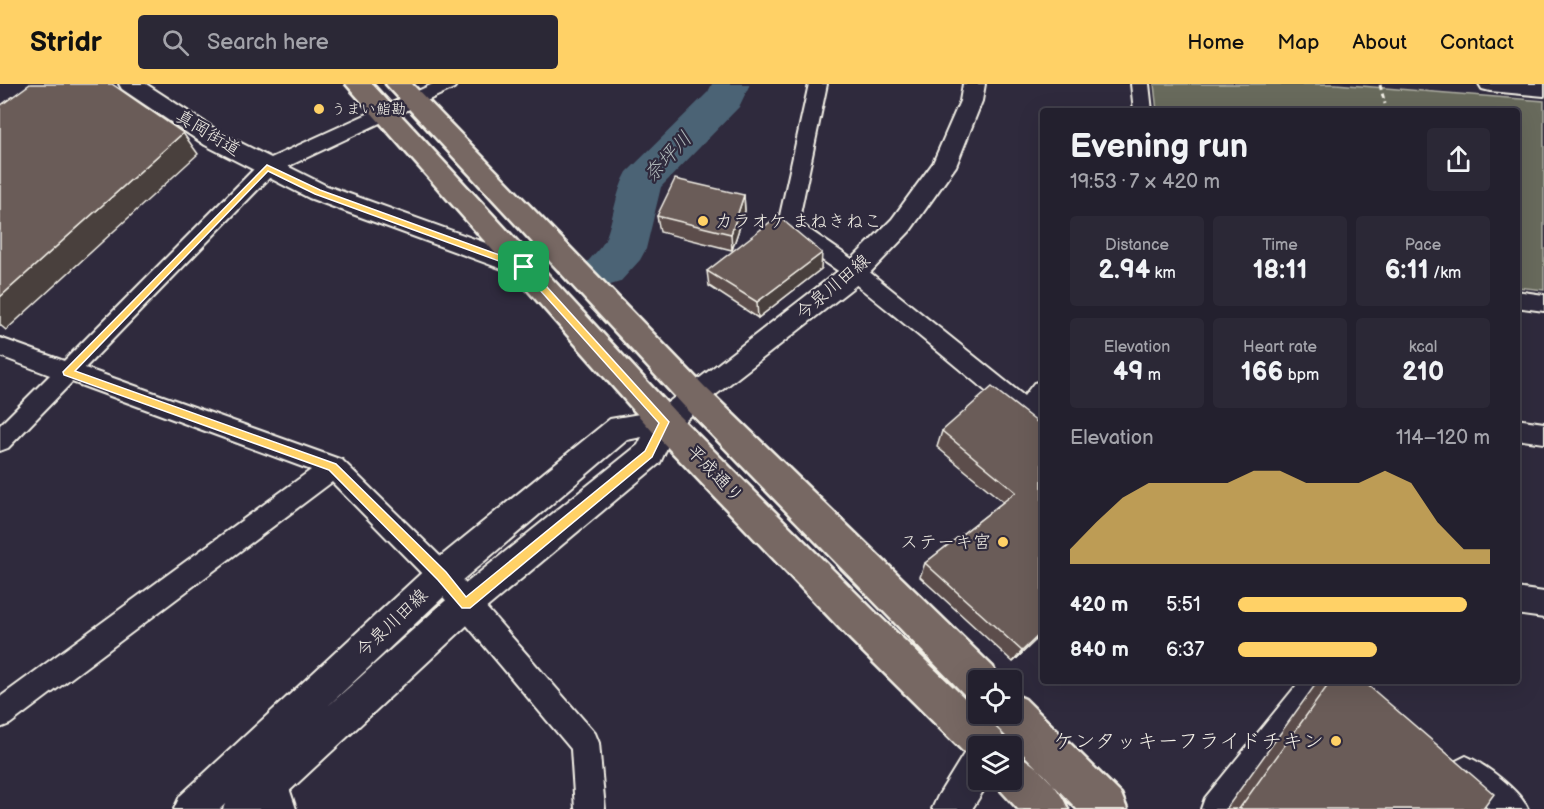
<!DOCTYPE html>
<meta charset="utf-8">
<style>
body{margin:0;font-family:"Balsamiq Sans","Klee One",sans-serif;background:#2b2836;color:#f1f3f6;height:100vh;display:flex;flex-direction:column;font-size:22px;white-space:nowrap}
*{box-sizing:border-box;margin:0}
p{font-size:20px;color:#a3a3aa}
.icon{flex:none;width:33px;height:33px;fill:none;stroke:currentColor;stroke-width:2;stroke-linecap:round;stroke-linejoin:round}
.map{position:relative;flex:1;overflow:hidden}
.side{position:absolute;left:1040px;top:24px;width:480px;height:576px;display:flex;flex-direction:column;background:#23202e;border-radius:6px;box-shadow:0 6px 24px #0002,0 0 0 2px #403e4a}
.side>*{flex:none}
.controls{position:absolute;left:968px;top:586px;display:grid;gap:12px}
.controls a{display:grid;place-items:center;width:54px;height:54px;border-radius:6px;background:#23202e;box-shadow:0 6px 24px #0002,0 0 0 2px #403e4a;font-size:30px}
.pin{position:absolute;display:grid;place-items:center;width:51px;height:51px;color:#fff;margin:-26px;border-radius:12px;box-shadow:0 3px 9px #0006}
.round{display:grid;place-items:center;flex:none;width:63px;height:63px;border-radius:6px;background:#2b2836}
.summary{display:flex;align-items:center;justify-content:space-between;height:102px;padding:0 30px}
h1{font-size:33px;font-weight:800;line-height:45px}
.figures{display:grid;grid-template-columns:repeat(3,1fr);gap:9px;height:102px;padding:6px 30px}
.figures div{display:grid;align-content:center;border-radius:6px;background:#2b2836;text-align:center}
.figures b{font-size:26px;font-weight:800}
.figures small{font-size:16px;font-weight:400}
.figures p{font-size:16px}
.chart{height:168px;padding:12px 30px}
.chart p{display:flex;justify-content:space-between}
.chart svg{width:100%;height:108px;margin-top:6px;fill:#ffd166;opacity:.7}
ul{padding:0 30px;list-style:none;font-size:20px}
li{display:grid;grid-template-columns:96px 72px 1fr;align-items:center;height:45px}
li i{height:15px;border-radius:8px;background:#ffd166}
header{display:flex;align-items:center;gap:36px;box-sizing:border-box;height:84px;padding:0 30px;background:#ffd166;color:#111}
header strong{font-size:28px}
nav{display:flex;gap:33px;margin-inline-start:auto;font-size:21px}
.search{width:420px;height:54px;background:#2b2836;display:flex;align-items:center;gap:15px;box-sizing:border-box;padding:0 21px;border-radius:6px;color:#a3a3aa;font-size:22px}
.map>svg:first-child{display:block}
.green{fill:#676a5c;stroke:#aeaea2;stroke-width:1.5}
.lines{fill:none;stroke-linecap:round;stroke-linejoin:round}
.river{fill:#4b6475;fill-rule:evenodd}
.minor-casing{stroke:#f4f1e8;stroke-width:4}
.tertiary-casing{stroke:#f4f1e8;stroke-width:4}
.primary-casing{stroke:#f4f1e8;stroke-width:5}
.path{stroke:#f4f1e8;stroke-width:3;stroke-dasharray:5 4;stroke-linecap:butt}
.minor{fill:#2f2a3d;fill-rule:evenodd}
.tertiary{fill:#2f2a3d;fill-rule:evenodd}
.primary{fill:#776864;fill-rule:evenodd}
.wall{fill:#5b4e4c;stroke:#f4f1e8;stroke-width:1.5}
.shaded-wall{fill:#4a403e;stroke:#f4f1e8;stroke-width:1.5}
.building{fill:#6a5b58;stroke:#f4f1e8;stroke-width:1.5}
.route{fill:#ffd166;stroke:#fff;stroke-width:1.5;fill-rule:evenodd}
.poi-dot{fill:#ffd166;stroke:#2f2a3d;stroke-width:2}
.labels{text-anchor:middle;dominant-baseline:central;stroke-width:4.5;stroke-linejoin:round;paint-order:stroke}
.far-poi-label{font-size:15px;fill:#f4f1e8;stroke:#2f2a3d;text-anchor:start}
.street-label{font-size:18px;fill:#f4f1e8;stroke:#2f2a3d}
.poi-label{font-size:18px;fill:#f4f1e8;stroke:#2f2a3d;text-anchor:start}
.water-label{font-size:20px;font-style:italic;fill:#b0b9ba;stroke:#2f2a3d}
.near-poi-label{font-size:21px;fill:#f4f1e8;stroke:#2f2a3d;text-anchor:end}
</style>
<header>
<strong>Stridr</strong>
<div class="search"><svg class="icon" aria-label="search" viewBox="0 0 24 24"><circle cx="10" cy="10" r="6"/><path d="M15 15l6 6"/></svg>Search here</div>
<nav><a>Home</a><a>Map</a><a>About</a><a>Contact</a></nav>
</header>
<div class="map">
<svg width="1544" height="725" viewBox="0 0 1544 725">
<rect width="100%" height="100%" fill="#2f2a3d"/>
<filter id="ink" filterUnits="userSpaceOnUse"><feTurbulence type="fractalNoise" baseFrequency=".0167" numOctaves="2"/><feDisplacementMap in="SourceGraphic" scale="12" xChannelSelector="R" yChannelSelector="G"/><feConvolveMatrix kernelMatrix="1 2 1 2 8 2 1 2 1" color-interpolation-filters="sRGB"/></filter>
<g filter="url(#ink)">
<path class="green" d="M1154,0H1336L1544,17V206L1517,203L1516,27H1157Z"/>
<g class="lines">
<path class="river" d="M712,0H750L739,23L661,103L646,165L640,176L620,198L604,203L588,198L582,186C588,175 600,166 605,156C614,134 615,109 627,88L708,8Z"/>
<defs>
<path id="minor" d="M433,0H457L454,4L274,89L85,284L342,376L451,483L595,649L599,659L605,725H575L571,665L433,501L332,398L10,640L0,644V613L311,386L72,298L8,364L0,367V341L50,291L0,272V254L64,277L260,79Z
M809,0H827L799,135L804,142L862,182L1024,312L1034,299L1042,297V322L1040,325L1042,327V350L1034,347C972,296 911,244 849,195C825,176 794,162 779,136Z
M1131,0H1149L1152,27H1134Z
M1516,207L1544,211V227L1516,223Z
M1516,335L1544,339V359L1516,355Z
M1516,504L1544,508V534L1516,530Z
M1300,597H1332L1328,607L1235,725H1201L1205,714Z
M1466,672C1485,680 1520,707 1528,725H1489L1456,697L1451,687L1456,677Z
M273,681L283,686L296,725H266L258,696L263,686Z"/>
<path id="tertiary" d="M119,0H146L221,49L327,102L533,176L537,183L533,190L524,193L309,114L205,61L122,5Z
M963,0H985L982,17L956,82L910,147L864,195L704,320L675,346L660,379L478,531L270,725H223L225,720L220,725H174L180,712L430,481L610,335L657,327L846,181L892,135L933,79L960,17ZM642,353L638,361L454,509L328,622L454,503L627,356Z
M1479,0H1544V12L1490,7L1482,5Z
M979,663L978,696H990L972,725H932L938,712L965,668Z"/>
<path id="primary" d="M346,0H372L675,328L877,530L978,627V630H981L1001,649L1007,663H978V679L973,677L851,556L653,348Z
M386,0H412L705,303L993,583L998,597H978V616L965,611L683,321Z
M1011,609L1025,615L1121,710L1127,725H1077L997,643L992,630H1011Z
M1011,668C1035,678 1058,701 1068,725H1018L997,702L994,696H1011Z"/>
</defs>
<use href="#minor" class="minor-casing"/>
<use href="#tertiary" class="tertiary-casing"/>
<use href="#primary" class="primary-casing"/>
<path class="path" d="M1380,1L1385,20"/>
<use href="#minor" class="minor"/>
<use href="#tertiary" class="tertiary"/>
<use href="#primary" class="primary"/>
</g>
<path class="wall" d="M744,111L745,127L732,166L660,148L657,132Z
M821,185L758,234L709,202L707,187Z
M1042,342V550L1013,578L920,493L925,479L1003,418L937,363L942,347Z
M1318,597H1363L1483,725H1226Z"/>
<path class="shaded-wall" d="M183,49L198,70L6,246L0,241V213Z
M744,111L745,127L732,166L731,150Z
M822,169L821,185L758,234L757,218Z
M1042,548V550L1013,578L1022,567Z"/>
<path class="building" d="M30,0H112L183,49L0,213V22Z
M675,95L744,111L731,150L657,132Z
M778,132L822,169L757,218L707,187Z
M992,303L1042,342V548L1022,567L925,479L1016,408L942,347Z
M1331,597H1363L1494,710L1483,725H1239Z"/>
</g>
<path class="route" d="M267,81L320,106L527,181L669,338L652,373L470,524H462L438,496L329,386L64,291L63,288ZM268,87L315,110L521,185L659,339L645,367L466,513L446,488L336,380L75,287Z"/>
<g class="poi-dot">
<circle cx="319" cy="25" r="6"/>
<circle cx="703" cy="137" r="6"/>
<circle cx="1003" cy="458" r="6"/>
<circle cx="1336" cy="657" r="6"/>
</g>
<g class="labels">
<g class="far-poi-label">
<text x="331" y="25">うまい鮨勘</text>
</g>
<g class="street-label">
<text transform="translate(208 49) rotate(31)">真岡街道</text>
<text transform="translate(833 203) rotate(-40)">今泉川田線</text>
<text transform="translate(715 390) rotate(46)">平成通り</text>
<text transform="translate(392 539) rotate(-43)">今泉川田線</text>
</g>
<g class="poi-label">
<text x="715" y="137">カラオケ まねきねこ</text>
<text x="991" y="458" text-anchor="end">ステーキ宮</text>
</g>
<g class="water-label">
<text transform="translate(668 73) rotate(-47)">奈坪川</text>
</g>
<g class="near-poi-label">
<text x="1324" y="657">ケンタッキーフライドチキン</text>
</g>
</g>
</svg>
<div class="controls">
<a><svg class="icon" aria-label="locate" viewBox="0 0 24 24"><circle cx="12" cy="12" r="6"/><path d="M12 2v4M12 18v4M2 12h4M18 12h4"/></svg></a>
<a><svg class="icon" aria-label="layers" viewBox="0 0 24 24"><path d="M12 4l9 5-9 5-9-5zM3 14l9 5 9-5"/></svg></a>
</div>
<div class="pin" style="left:524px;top:183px;background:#1e9e55"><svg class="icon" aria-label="arrive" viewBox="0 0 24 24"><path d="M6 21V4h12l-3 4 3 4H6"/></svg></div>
<section class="side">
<div class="summary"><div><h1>Evening run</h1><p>19:53 · 7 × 420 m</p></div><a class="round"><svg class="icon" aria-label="share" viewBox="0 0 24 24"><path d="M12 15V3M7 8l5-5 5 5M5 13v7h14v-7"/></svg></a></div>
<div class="figures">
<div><p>Distance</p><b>2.94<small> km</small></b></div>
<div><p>Time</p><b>18:11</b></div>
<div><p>Pace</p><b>6:11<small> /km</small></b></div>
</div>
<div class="figures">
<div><p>Elevation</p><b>49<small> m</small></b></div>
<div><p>Heart rate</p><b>166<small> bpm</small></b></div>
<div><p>kcal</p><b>210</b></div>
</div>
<div class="chart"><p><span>Elevation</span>114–120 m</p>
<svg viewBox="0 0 160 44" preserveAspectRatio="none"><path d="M0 44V38L10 27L20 17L30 11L40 11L50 11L60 11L70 6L80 6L90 11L100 11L110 11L120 6L130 11L140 27L150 38L160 38V44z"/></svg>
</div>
<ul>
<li><b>420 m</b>5:51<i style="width:91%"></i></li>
<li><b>840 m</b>6:37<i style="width:55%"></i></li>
</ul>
</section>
</div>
